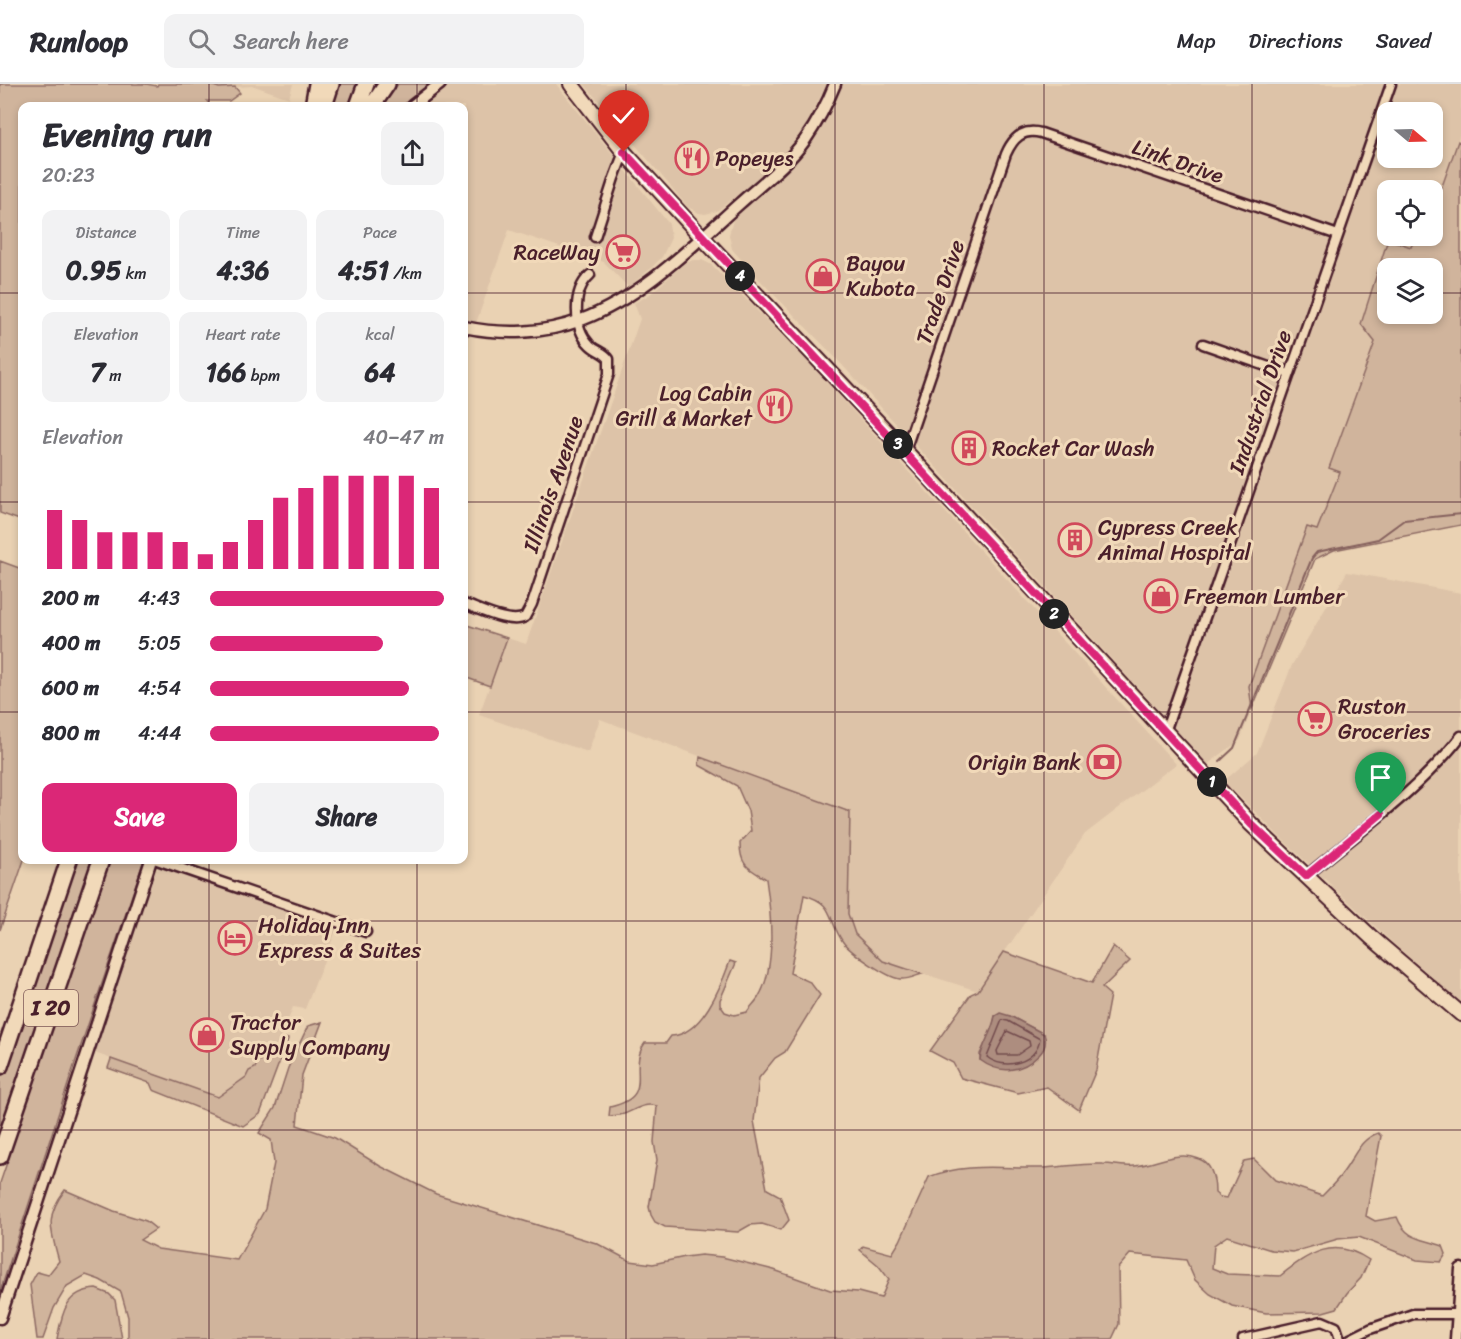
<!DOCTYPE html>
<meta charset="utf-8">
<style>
body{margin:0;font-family:Sriracha,sans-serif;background:#f2f2f3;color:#2b2b33;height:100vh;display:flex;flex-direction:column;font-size:22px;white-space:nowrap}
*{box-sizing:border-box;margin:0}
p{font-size:20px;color:#7c7c81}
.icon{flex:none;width:33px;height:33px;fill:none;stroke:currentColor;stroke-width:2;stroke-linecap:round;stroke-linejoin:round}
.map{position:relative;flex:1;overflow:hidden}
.details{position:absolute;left:18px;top:18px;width:450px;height:762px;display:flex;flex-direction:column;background:#fff;border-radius:12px;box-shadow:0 3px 9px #0003}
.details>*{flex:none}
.needle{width:39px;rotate:109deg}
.tools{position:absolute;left:1377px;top:18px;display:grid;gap:12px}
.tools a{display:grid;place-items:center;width:66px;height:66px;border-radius:12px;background:#fff;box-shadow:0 3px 9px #0003;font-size:30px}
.pin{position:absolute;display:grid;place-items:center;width:51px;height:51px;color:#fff;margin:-62px -26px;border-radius:50% 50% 50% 0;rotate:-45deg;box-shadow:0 0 6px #0007}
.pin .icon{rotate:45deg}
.km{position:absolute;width:30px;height:30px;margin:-15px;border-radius:50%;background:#222;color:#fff;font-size:16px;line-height:30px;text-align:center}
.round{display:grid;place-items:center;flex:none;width:63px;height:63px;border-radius:12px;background:#f2f2f3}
.headline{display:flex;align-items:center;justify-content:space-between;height:102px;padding:0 24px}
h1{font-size:33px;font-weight:700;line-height:45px}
.figures{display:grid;grid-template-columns:repeat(3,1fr);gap:9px;height:102px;padding:6px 24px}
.figures div{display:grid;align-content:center;border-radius:12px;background:#f2f2f3;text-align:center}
.figures b{font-size:26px;font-weight:700}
.figures small{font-size:16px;font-weight:400}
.figures p{font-size:16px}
.chart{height:168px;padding:12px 24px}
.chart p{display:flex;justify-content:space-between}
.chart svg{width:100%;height:108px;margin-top:6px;stroke:#db2777;stroke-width:6}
.button{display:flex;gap:12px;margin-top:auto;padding:12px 24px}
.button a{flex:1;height:69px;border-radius:12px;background:#db2777;color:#fff;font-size:24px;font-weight:700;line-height:69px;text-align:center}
.button a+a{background:#f2f2f3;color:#2b2b33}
ul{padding:0 24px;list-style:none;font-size:20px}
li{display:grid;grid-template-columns:96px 72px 1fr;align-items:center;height:45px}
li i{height:15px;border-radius:8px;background:#db2777}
header{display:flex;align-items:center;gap:36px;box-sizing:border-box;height:84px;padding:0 30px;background:#fff;border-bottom:2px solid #e1e1e2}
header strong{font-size:28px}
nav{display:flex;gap:33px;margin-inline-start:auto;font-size:21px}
.search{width:420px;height:54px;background:#f2f2f3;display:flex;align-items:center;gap:15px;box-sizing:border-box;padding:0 21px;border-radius:12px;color:#7c7c81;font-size:22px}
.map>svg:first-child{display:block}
.built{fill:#ddc3a8;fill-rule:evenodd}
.green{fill:#d0b49c;stroke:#8d6a64;stroke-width:1.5;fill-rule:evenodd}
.water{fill:#ad8d7f;stroke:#85615d;stroke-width:1.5}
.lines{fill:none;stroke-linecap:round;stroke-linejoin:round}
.shore{stroke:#724b4d;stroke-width:1.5}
.stream{stroke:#85615d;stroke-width:2}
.minor-casing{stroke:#4a1f2b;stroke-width:13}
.tertiary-casing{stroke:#4a1f2b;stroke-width:15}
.primary-casing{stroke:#4a1f2b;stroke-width:18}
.motorway-casing{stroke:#4a1f2b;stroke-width:20}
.minor{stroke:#f1d9b9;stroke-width:8}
.tertiary{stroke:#f1d9b9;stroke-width:10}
.primary{stroke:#f1d9b9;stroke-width:14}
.motorway{stroke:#f1d9b9;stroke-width:15}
.route-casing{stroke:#fff;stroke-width:12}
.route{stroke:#db2777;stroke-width:8}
.grid{fill:none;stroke:#4a1f2b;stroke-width:1.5;stroke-opacity:0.55}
.labels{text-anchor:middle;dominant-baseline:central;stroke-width:6;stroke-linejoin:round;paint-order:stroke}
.shield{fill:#f1d9b9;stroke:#7c5756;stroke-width:1.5}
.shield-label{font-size:21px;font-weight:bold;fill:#4a1f2b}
.poi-label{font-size:22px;fill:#4a1f2b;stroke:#f1d9b9;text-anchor:start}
.street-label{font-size:22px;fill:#4a1f2b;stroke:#f1d9b9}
</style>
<header>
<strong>Runloop</strong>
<div class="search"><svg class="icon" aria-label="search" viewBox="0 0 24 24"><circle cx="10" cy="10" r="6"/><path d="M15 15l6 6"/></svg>Search here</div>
<nav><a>Map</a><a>Directions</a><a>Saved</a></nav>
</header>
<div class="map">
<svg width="1461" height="1255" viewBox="0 0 1461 1255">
<rect width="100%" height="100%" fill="#ead2b3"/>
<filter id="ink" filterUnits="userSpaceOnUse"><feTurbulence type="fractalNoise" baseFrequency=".0167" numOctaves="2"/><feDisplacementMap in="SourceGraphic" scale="12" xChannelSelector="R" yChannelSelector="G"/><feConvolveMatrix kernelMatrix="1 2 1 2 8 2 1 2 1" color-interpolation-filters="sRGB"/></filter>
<g filter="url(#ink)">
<path class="built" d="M208,0H293L289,14L254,2L219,4Z
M450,0H556L669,140L671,154L662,173L649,186L628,203L604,178L509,146L476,239L464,236V22H420Z
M584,0H827L806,41L790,63L757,95L717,127L705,130L699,129L688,123Z
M842,0H1461V47L1433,128L1432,106H1388V152H1416L1411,163L1388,156L1375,258L1329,384L1340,388L1317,446L1307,443L1249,602L1252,625L1240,656L1208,680L833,271L753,189L732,165L729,151L733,136L783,90L807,63L827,33ZM1388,28H1432V74H1388Z
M693,176H702L712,181L808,278L1176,680L1085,750L978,907L883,877L855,850L848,830L850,728L600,635L588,668L479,631L507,554L526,560L640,235L634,219L649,211L684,180Z
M1347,488L1461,509V918L1393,859L1281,754L1224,697L1257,669L1292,581Z
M163,783L337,844L305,925L293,923L275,972L264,975L247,993L218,1013L92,968L152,790L157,785Z"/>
<path class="green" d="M0,0H146L157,2L158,0H208L219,4L235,3L240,9L229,17H207L210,22H22V437L0,429Z
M337,0H358L350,22H330Z
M398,0H434L413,16L400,22H381Z
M1458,57L1461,60V441L1334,466L1315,475L1252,625L1249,602L1307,443L1317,446L1340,388L1329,384L1375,258L1361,240L1388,155L1411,163L1416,152H1432L1433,128ZM1432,184V230H1388V184Z
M0,477L22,485L24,776L0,846Z
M464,540L507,554L490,602L464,593Z
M700,673L850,728L848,830L855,850L883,877L922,890C915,892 907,896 900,895C888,894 850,868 843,858C827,835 835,819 804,811L790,889L810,898L820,911L785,968L775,974L759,994L754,1037L767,1105L780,1112L789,1136L781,1146L762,1140L750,1141L738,1148L665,1143L655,1138L651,1131L649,1123L657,1076L654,1058L657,1022C644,1018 635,1026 624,1030C619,1031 614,1032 609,1032L610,1023C658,1012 626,985 645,959H666L671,952C702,951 721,902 730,877L736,879L720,916V921L725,928L734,931L747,928C750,923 755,919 758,914C777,884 771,828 766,795C748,784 740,782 740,759L751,747L748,727L737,702L699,681Z
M74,776H95L0,1054V993Z
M110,776H144L75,979L0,1208V1099Z
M1113,862L1130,877L1102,904L1110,911L1096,986L1079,1026L1047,1003L1018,1009L961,994L953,979L930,967L971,910L978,907L1004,868L1092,899ZM995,932H1010L1044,950L980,976V970L993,943Z
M322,938L302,991L297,1041L335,1054L380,1082L436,1110L596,1159L630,1177L653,1180L685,1173L701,1171L722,1173L774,1186L830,1206L858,1208L881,1214L889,1195L878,1181L860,1166L863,1162L892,1170L900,1157L929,1093C964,1078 1006,1085 1043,1084C1063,1083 1083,1079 1103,1080C1114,1080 1125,1083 1135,1082C1157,1080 1177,1066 1199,1075C1213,1080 1215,1096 1215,1109L1220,1113L1227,1114L1244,1077L1254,1075L1275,1096L1322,1112C1330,1104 1338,1096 1344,1087C1355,1072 1360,1055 1378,1049L1381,1052L1366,1132L1375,1137L1397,1133C1406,1156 1422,1154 1443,1162L1446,1170L1441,1178L1417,1176L1359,1153L1338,1155L1293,1168L1271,1166L1227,1152L1214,1161L1212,1184L1227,1190L1280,1192C1309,1169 1334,1152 1369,1176L1361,1194L1347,1209L1337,1224L1323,1228L1266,1229L1232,1222L1210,1210L1195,1196L1186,1176L1130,1170L1118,1184L1119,1240L1112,1255H128V1233L121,1208L100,1196L86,1191L67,1202L54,1224L43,1255H37L30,1201L37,1188L48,1191L59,1177C51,1147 44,1133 65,1106L114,1127L146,1137L156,1145L140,1156L158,1165L237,1176L265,1125L274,1079L271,1056L259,1049L275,1024L288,984L308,942Z
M282,954L288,955L260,1030L243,1042L153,1006L150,999L108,984L111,975L218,1013L246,993L249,987L255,984L258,977L275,972Z
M96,1205L109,1210L115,1216L122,1255H57C62,1230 65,1207 96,1205Z"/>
<path class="water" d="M1000,929L1010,932L1044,950C1047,958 1045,965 1039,971C1022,988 1000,991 980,976C981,962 992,949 995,932Z"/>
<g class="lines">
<path class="shore" d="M1002,936L1008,937L1040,955C1037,979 1004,987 987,973Z
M1007,947L1029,957L1030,962L1017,971H998L997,967Z"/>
<path class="stream" d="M1220,677L1234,664L1312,474L1317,468L1378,455L1404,436L1461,430"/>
<defs>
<path id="minor" d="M595,153L614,94L624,68
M1203,260L1289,290
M905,367L1006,70C1013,54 1023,44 1041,49L1338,151
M464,520C479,525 510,541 525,533L532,520L609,290V275C604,268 596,267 590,261C573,244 572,207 590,191
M1165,648L1391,0
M157,776L366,848
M1306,792C1358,749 1420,705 1461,652
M1243,1255L1322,1237L1336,1243L1340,1255
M1350,1255L1370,1245L1413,1230H1457"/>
<path id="tertiary" d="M412,22L440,0
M464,243C502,251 544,250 581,236C642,213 691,163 739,120C761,100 787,81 805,56C817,39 827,20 835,0
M0,1234L151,776
M1456,1255L1461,1185"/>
<path id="primary" d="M571,0L624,68L702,153L905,367L1251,740L1371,853L1461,930"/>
<path id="motorway" d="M313,22L317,0
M324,22L331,0
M358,22L366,0
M372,22L387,0
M0,982L69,776
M0,1072L101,776"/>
</defs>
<use href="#minor" class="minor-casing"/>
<use href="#tertiary" class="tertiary-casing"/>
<use href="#primary" class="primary-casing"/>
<use href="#motorway" class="motorway-casing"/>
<use href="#minor" class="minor"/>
<use href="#tertiary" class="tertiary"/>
<use href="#primary" class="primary"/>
<use href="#motorway" class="motorway"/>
</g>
</g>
<g class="lines" filter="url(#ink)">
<defs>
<path id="route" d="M624,68L1251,740L1306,792L1381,730"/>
</defs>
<use href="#route" class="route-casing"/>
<use href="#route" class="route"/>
</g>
<path class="grid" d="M209,0V22M417,0V22M626,0V1255M835,0V1255M1044,0V1255M1252,0V1255M0,209H22M464,209H1388M1432,209H1461M0,418H22M464,418H1461M0,628H22M464,628H1461M209,776V1255M417,776V1255M0,837H1461M0,1046H1461"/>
<defs>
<symbol id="restaurant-ring" viewBox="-11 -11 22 22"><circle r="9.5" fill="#f1d9b9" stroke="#d1495b" stroke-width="1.5"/><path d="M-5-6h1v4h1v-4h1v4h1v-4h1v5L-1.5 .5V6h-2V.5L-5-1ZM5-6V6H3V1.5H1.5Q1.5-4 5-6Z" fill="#d1495b"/></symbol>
<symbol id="supermarket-ring" viewBox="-11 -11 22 22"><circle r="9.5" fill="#f1d9b9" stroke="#d1495b" stroke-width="1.5"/><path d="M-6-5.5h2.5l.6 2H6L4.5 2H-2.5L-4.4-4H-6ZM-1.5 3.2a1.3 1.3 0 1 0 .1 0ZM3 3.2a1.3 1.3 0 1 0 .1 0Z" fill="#d1495b"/></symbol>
<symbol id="shop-ring" viewBox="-11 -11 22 22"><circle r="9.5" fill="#f1d9b9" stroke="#d1495b" stroke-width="1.5"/><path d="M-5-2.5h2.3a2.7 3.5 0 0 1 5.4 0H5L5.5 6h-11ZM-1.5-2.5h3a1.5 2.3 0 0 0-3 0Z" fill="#d1495b"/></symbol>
<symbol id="building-ring" viewBox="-11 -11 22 22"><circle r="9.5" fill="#f1d9b9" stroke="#d1495b" stroke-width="1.5"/><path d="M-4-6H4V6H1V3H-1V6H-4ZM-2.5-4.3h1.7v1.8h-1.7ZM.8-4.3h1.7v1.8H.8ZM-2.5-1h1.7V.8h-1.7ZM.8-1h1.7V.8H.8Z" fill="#d1495b"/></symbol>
<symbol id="bank-ring" viewBox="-11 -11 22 22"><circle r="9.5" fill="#f1d9b9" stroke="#d1495b" stroke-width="1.5"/><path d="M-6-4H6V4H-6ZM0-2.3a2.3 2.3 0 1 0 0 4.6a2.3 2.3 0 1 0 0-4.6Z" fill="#d1495b"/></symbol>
<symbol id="hotel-ring" viewBox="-11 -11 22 22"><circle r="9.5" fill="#f1d9b9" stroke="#d1495b" stroke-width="1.5"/><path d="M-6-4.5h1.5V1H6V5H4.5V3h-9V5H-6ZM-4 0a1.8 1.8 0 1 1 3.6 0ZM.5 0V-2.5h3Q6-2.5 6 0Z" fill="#d1495b"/></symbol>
</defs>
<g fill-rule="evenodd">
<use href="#restaurant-ring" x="673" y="55" width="38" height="38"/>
<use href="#supermarket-ring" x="604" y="149" width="38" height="38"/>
<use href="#shop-ring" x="804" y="173" width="38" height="38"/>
<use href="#restaurant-ring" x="756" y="303" width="38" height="38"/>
<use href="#building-ring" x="950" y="345" width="38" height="38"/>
<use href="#building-ring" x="1056" y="437" width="38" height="38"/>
<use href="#shop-ring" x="1142" y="493" width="38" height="38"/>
<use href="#supermarket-ring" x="1296" y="616" width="38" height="38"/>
<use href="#bank-ring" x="1085" y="659" width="38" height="38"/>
<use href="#hotel-ring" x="216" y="835" width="38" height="38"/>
<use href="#shop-ring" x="188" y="932" width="38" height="38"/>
</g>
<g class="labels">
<rect class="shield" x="24" y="906" width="54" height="36" rx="4.5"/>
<g class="shield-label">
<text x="51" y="924">I 20</text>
</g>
<g class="poi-label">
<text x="715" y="74">Popeyes</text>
<text x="600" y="168" text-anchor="end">RaceWay</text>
<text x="846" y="179">Bayou<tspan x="846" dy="25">Kubota</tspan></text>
<text x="752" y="309" text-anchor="end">Log Cabin<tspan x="752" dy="25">Grill &amp; Market</tspan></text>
<text x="992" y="364">Rocket Car Wash</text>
<text x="1098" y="443">Cypress Creek<tspan x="1098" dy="25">Animal Hospital</tspan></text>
<text x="1184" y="512">Freeman Lumber</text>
<text x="1338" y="622">Ruston<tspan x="1338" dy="25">Groceries</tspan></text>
<text x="1081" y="678" text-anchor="end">Origin Bank</text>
<text x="258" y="841">Holiday Inn<tspan x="258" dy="25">Express &amp; Suites</tspan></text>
<text x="230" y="938">Tractor<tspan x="230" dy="25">Supply Company</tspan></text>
</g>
<g class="street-label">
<text transform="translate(1178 77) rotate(19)">Link Drive</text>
<text transform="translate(940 208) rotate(-71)">Trade Drive</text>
<text transform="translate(1260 318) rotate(-71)">Industrial Drive</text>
<text transform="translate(553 400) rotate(-71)">Illinois Avenue</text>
</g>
</g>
</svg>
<div class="tools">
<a><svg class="needle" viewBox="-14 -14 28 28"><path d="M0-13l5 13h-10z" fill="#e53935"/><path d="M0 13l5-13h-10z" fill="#7c7c81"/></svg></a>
<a><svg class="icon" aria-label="locate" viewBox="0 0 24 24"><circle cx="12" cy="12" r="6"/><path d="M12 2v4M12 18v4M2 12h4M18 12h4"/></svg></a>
<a><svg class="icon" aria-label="layers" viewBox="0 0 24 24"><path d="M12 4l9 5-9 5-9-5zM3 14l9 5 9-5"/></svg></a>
</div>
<div class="pin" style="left:1381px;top:730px;background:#1e9e55"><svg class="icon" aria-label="arrive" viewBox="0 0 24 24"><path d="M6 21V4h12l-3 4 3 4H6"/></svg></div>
<div class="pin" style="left:624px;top:68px;background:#d93025"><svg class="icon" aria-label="check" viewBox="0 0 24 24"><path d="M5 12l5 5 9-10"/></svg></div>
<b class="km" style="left:1212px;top:698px">1</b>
<b class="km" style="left:1054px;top:530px">2</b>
<b class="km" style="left:898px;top:360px">3</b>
<b class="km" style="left:740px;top:192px">4</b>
<section class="details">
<div class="headline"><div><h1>Evening run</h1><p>20:23</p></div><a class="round"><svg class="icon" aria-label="share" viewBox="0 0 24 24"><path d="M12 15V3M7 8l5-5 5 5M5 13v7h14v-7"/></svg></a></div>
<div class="figures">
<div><p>Distance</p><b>0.95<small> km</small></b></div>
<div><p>Time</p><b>4:36</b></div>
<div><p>Pace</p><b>4:51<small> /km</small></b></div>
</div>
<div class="figures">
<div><p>Elevation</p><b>7<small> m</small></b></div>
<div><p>Heart rate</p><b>166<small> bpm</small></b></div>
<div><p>kcal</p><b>64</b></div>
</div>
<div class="chart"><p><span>Elevation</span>40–47 m</p>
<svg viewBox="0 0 160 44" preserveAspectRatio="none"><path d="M5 44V20M15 44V24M25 44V29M35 44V29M45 44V29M55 44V33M65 44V38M75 44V33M85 44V24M95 44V15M105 44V11M115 44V6M125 44V6M135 44V6M145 44V6M155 44V11"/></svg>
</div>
<ul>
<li><b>200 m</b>4:43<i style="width:100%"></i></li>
<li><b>400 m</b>5:05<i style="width:74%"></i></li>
<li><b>600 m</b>4:54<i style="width:85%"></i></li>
<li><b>800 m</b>4:44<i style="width:98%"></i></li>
</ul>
<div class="button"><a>Save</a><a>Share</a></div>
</section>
</div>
